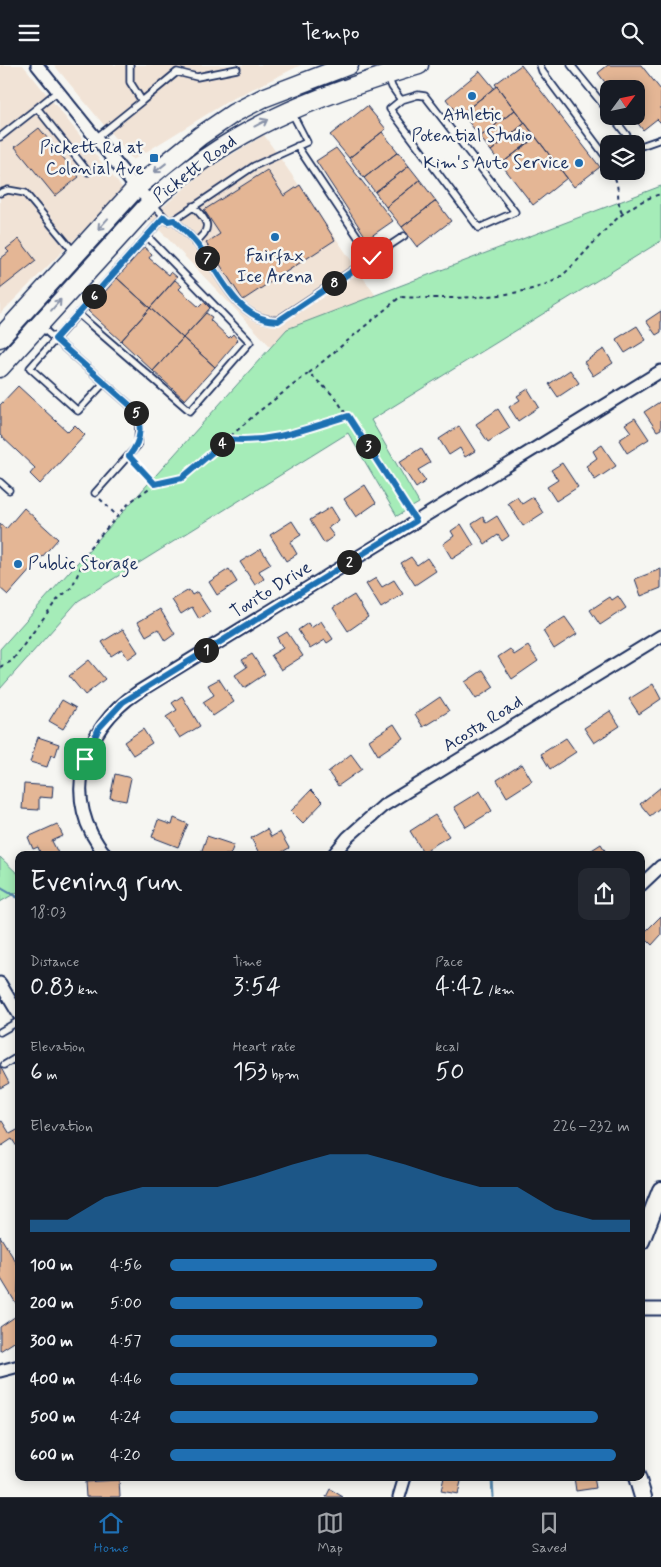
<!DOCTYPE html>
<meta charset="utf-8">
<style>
body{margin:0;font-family:Mynerve,sans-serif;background:#242831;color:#f1f3f6;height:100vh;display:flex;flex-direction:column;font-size:19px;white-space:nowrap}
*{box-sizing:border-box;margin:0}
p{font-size:16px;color:#9ea1a6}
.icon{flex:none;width:28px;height:28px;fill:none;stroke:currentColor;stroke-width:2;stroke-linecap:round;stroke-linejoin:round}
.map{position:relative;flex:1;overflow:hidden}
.sheet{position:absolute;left:15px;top:786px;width:630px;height:630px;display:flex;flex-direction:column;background:#171b24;border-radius:10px;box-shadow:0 2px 12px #0003}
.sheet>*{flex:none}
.needle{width:32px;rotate:57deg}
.buttons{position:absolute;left:600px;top:15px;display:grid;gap:10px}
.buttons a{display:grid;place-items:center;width:45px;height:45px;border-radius:10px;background:#171b24;box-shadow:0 2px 12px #0003;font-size:25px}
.pin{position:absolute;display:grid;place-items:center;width:42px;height:42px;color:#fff;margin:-21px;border-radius:10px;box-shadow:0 2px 8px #0006}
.km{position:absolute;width:25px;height:25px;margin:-12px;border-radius:50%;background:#222;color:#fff;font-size:14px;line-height:25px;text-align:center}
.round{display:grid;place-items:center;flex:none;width:52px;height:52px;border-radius:10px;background:#242831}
.overview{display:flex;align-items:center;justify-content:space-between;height:85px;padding:0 15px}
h1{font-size:28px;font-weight:600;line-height:38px}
.stats{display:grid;grid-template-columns:repeat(3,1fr);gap:8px;height:85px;padding:5px 15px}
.stats div{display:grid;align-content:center}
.stats b{font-size:25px;font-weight:600}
.stats small{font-size:14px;font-weight:400}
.stats p{font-size:14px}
.chart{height:140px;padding:10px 15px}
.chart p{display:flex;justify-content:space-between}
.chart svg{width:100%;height:90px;margin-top:5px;fill:#1f6fb2;opacity:.7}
ul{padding:0 15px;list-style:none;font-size:16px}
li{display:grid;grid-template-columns:80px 60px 1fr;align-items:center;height:38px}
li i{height:12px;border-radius:6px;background:#1f6fb2}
header{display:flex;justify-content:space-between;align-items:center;height:65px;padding:0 15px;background:#171b24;font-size:22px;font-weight:600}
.tab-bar{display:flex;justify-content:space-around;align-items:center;height:70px;border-top:1px solid #363941;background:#171b24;font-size:14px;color:#9ea1a6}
.tab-bar a{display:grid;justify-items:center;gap:2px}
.tab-bar .active{color:#1f6fb2}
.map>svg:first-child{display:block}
.built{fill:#f1e3d6}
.green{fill:#a5ecb8;stroke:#608e8b}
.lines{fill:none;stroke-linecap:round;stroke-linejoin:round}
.stream{stroke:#5a8baf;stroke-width:3}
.building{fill:#e4b695;stroke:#1b2f5e}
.lane-casing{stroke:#1b2f5e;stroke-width:9}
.street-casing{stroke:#1b2f5e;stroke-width:15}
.secondary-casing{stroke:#1b2f5e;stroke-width:20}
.primary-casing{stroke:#1b2f5e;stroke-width:21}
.path{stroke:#1b2f5e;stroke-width:2;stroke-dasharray:4 4;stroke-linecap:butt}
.lane{stroke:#f6f6f2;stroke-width:5.5}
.street{stroke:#f6f6f2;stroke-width:11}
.secondary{stroke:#f6f6f2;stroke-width:16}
.primary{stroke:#f6f6f2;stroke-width:18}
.oneway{stroke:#8892a8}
.route-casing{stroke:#fff;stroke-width:10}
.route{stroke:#1f6fb2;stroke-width:6}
.poi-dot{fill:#1f6fb2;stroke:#f6f6f2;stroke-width:2}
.labels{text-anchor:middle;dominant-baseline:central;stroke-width:5;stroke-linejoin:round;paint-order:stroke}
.poi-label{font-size:18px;fill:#1b2f5e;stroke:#f6f6f2}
.street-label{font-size:18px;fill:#1b2f5e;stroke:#f6f6f2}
</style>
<header><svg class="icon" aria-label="menu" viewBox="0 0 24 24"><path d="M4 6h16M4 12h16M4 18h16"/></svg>Tempo<svg class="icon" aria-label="search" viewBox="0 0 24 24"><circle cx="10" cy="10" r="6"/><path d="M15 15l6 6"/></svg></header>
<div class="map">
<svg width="661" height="1432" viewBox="0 0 661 1432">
<rect width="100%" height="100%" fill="#f6f6f2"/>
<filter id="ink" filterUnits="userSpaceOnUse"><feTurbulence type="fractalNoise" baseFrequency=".02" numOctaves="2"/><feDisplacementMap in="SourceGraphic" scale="10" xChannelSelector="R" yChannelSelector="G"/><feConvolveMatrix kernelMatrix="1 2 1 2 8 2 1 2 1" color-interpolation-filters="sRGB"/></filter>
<g filter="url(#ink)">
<path class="built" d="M0,0H23L124,125L0,249Z
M54,0H301L230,35L133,95Z
M264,70L376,231L271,282L149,154L206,105Z"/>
<path class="green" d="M661,121V176L371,355L419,438L397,451L348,368L78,536L0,624V584L287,264Z
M0,792L19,810V826L0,837Z"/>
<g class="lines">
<path class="stream" d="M0,822L19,833
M492,1412L493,1432"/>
</g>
<path class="building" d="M521,0L600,102L574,122L495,19Z
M608,0H641L661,25V58L657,54L643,65L632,51H636V24H610L598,8Z
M480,6L494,23L459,51L446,34Z
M497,21L515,45L480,72L462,48Z
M367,41L386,64L349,93L330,70Z
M515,45L525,58L491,86L480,72Z
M525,58L536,72L501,99L491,86Z
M39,63L79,112L55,131L15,82Z
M382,67L398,87L364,113L349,93Z
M536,72L567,113L533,140L501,99Z
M336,83L393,156L367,174L316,96Z
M398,87L409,101L375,127L364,113Z
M409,101L420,115L386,142L375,127Z
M267,105L284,131L300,120L335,175L243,235L206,178L220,169L204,145Z
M420,115L436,136L402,162L386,142Z
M436,136L451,156L417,182L402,162Z
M19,174L36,196L0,224V194L9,187L6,184Z
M144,182L152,189L149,193L169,210L171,207L177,212L150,243L117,213Z
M117,213L150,243L121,276L88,246Z
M175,215L182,221L179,224L199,242L204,237L210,243L183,273L150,243Z
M150,243L183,273L153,306L121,276Z
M661,246V267L656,270L646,256Z
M206,248L212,252L210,255L229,273L233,269L238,275L215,302L183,273Z
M637,261L646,275L625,288L616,274Z
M183,273L215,302L185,335L153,306Z
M604,284L613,298L593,311L584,297Z
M570,305L579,318L558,332L549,319Z
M18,321L68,367L75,360L85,370L40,419L30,409L35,403L0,370V340Z
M528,324L539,342L518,356L509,342L520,335L517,331Z
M661,336V364L657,366L644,347Z
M498,344L510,363L488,377L476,359Z
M635,353L649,374L627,388L619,375L631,367L625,359Z
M459,361L475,386L465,392L460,383L449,390L439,374Z
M602,380L616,401L595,415L586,401L597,393L593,386Z
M421,383L430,398L418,405L426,416L416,423L399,397Z
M562,398L578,422L556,436L547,422L558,415L551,405Z
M365,420L376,438L356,452L344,434Z
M517,432L522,439L533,432L543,448L523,461L508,438Z
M331,442L339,455L328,463L334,471L324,478L310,455Z
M24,443L58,474L8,530L0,523V459L6,464Z
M497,451L509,471L502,476L498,470L485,479L472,459L483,452L486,458Z
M292,456L301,470L290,477L297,489L286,496L270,470Z
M461,459L474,480L452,494L443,479L454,471L451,466Z
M261,484L271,499L259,506L264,514L255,520L240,497Z
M411,492L417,500L427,493L436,506L415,520L401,498Z
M229,504L237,517L217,530L209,517Z
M661,504V523L641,531L635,514Z
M376,513L382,522L394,515L403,529L381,543L366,519Z
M189,525L192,530L197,527L210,547L199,554L192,542L181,549L172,535Z
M354,530L368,552L348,566L333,543Z
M618,531L626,543L600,560L590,545L610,532L612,535Z
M160,544L175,569L165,576L158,564L146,571L138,557Z
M565,552L577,569L554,584L543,566Z
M321,556L333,574L327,578L325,575L310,584L298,565L308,558L311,563Z
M123,564L138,587L128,594L122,584L111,591L102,577Z
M287,567L303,591L281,605L271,590L283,583L277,573Z
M528,581L538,596L512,614L498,592L510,584L514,590Z
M252,589L265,609L244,623L235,610L247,602L242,595Z
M89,595L105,614L85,630L69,611Z
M483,605L494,622L476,634L465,617Z
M219,614L234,637L213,651L203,637L214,630L208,620Z
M653,619L661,634L639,649L629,634Z
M182,631L200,661L180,673L166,652L177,645L172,638Z
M440,632L449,646L423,662L415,649Z
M62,635L76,643L63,664L49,656Z
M610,646L620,661L594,678L584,663Z
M394,659L403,673L378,690L369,675Z
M143,664L152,678L133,690L124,677Z
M38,672L59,679L55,692L51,690L47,702L30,697Z
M566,673L576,687L550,704L541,689Z
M351,689L362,704L338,721L328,707Z
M522,699L532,716L507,732L497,715Z
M115,709L131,713L126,736L110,733Z
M24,719L53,721L52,733L39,732V745L22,744Z
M661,722V742L650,751L640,739Z
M311,725L323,737L303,758L291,746Z
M480,726L492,746L466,762L454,742Z
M435,750L449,771L423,787L410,766Z
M174,753L188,759L178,782L152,772L158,755L172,760Z
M57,759L63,771L52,776L58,788L41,790L38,782L33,784L28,772Z
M267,764L271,772L280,767L289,783L277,790H260L251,773Z
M207,771L234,780L230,790H208L201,788Z
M601,779L608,790H584Z
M661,851V870L652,880L642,870Z
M0,1001L9,1018L0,1023Z
M2,1056L10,1069L19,1064V1085L12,1074L0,1082V1057Z
M0,1171L19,1202L17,1240L0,1212Z
M19,1249V1274L0,1286V1262Z
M444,1412H462L458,1429L441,1426Z
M574,1412H594L596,1423L576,1426Z
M119,1415L120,1432H86L85,1417Z
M330,1424L343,1432H326Z"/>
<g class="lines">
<defs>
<path id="lane" d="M384,0L392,22L401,35
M540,0L542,6L609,96
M571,0L609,47
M58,26L37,43L88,107
M418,30L425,31L515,147L479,163L390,44L401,35Z
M142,36L177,7L197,12L237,4
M612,51L632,77L636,79
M0,72L37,43
M96,73L142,36L130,17V0
M636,79L641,81L661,74
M297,81L372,193
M0,128L8,125L25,128L74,187
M152,138L168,156L174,155C182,163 191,171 198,180C220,207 236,257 278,255L404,171
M193,141C207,155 214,163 195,177
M174,155L254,101L307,77L292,48
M78,249L190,346L250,277L147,171
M40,261L133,343L139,353L138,380L95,428
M104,318L78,346L30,303L164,152
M0,417L9,425
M0,967L19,956
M4,1000L19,991"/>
<path id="street" d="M37,0L136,123L151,137
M106,790C59,735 82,664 138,627L661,306
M333,790L348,772L383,741L661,571
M641,820L661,801
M0,918L19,950
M641,1244H661
M0,1306L19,1301
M399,1432L405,1412"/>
<path id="secondary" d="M641,1176L661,1125
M637,1412L643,1432"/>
<path id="primary" d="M0,273L136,123L200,71L234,48L263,33L349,0
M0,303L151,137C228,64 318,30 419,0"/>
</defs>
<use href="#lane" class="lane-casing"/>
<use href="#street" class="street-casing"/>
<use href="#secondary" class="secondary-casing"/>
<use href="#primary" class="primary-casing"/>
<path class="path" d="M611,106C622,121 615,135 622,148
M309,308L400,232C440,234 535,236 565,208C596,179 617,141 661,129
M228,374C270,379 308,363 348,351
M134,396L154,418
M100,434L117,451
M0,602L12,596L56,536L72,522L90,482L130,437L155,419L183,413L258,347L309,308L335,332L410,448"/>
<use href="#lane" class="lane"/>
<use href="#street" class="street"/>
<use href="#secondary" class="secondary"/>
<use href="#primary" class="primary"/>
</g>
<defs><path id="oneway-shaft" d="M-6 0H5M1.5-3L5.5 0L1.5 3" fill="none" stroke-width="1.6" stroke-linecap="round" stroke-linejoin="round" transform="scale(1.25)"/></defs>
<g class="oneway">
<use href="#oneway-shaft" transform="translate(261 58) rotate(-28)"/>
<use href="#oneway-shaft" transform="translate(160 103) rotate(142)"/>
<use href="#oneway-shaft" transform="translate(103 159) rotate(132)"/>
<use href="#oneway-shaft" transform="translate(56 240) rotate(-49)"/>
</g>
</g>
<g class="lines" filter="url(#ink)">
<defs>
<path id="route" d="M85,694L99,663L123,637L416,456L348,351C308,363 270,379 228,374L182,413L155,419L129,391C141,376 144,361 133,343L55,274L164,152L168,156L174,155C182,163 191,171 198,180C220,207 236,256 278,256L372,193"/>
</defs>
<use href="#route" class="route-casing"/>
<use href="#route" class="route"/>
</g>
<g class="poi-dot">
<circle cx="472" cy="31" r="5"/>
<rect x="149" y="88" width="10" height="10" rx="2.5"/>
<circle cx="579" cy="98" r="5"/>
<circle cx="275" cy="172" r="5"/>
<circle cx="18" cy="499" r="5"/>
</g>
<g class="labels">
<g class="poi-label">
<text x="472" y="50">Athletic<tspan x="472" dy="21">Potential Studio</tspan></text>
<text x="144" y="83" text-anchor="end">Pickett Rd at<tspan x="144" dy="21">Colonial Ave</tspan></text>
<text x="569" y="98" text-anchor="end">Kim's Auto Service</text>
<text x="275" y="191">Fairfax<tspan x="275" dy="21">Ice Arena</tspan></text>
<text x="28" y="499" text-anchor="start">Public Storage</text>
</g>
<g class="street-label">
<text transform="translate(195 104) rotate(-37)">Pickett Road</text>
<text transform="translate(271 525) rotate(-32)">Tovito Drive</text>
<text transform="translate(483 659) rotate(-32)">Acosta Road</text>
</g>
</g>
</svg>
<div class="buttons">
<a><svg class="needle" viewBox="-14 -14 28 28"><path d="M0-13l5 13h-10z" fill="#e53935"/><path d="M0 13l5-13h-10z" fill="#9ea1a6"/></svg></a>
<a><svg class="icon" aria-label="layers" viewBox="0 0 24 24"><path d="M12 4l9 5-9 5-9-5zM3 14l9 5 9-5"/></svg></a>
</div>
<div class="pin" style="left:85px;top:694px;background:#1e9e55"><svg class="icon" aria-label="arrive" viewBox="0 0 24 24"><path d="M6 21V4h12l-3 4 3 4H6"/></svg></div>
<div class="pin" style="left:372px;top:193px;background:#d93025"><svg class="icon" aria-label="check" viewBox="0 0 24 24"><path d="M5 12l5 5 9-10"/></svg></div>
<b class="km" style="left:206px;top:585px">1</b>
<b class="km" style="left:349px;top:497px">2</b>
<b class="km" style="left:368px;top:381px">3</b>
<b class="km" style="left:222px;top:379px">4</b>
<b class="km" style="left:136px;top:348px">5</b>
<b class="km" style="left:94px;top:231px">6</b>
<b class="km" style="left:207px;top:193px">7</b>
<b class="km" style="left:334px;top:218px">8</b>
<section class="sheet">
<div class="overview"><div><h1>Evening run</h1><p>18:03</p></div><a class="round"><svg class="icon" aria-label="share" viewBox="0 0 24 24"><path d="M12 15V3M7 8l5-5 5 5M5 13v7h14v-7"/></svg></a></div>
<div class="stats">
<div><p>Distance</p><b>0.83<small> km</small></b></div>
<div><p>Time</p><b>3:54</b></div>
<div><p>Pace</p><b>4:42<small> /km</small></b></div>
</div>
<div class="stats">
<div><p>Elevation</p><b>6<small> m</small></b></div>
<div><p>Heart rate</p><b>153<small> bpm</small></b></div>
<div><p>kcal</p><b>50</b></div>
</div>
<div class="chart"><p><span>Elevation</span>226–232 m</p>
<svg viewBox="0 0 160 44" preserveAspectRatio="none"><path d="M0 44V38L10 38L20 27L30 22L40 22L50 22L60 17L70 11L80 6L90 6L100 11L110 17L120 22L130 22L140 33L150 38L160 38V44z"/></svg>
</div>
<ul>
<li><b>100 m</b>4:56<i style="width:58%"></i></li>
<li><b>200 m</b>5:00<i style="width:55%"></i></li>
<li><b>300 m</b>4:57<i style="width:58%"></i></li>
<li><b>400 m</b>4:46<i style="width:67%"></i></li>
<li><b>500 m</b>4:24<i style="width:93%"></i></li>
<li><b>600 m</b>4:20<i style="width:97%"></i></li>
</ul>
</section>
</div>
<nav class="tab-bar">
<a class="active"><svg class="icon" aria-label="home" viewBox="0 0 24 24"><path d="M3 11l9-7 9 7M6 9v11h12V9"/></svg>Home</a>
<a><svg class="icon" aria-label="map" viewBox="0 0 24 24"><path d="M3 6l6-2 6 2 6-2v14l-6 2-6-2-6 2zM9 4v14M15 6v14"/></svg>Map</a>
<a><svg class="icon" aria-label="saved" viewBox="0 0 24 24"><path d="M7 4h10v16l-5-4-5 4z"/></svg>Saved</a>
</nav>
